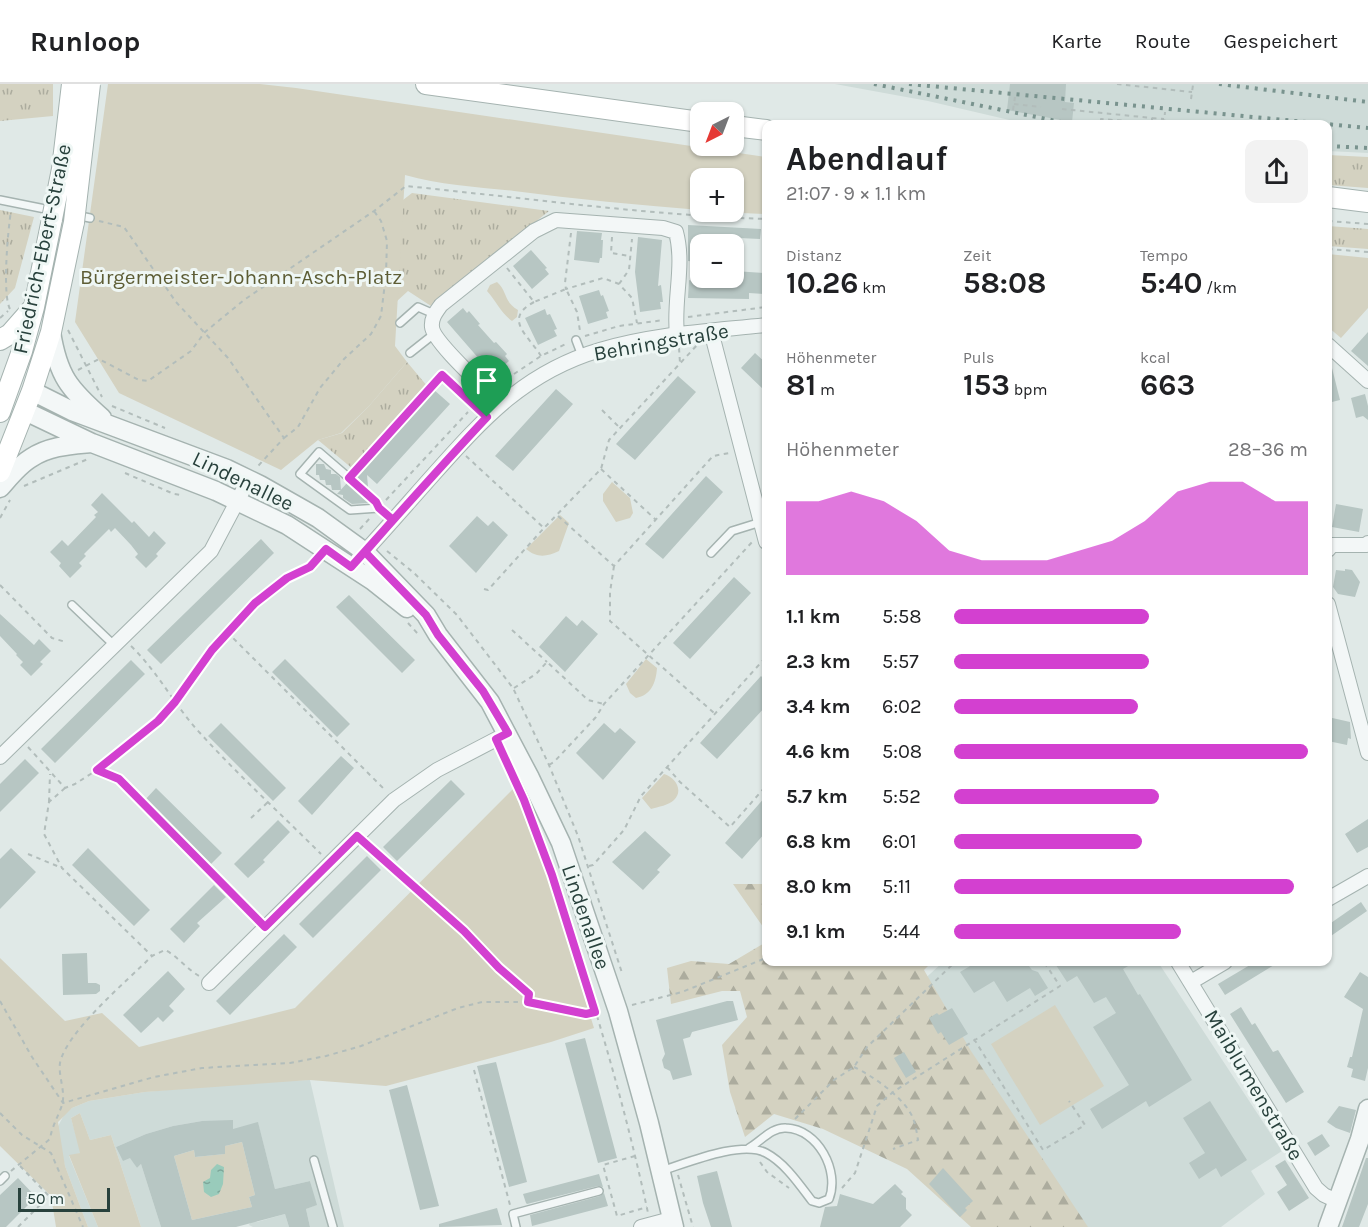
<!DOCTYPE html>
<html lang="de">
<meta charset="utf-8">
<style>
body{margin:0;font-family:Karla,sans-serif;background:#f2f2f2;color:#202124;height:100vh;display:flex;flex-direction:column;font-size:22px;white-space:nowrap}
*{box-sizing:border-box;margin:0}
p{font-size:20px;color:#757577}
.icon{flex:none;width:33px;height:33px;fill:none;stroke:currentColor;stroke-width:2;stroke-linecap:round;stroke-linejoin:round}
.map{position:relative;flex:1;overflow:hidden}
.sheet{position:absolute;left:762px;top:36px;width:570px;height:846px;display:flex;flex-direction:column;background:#fff;border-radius:12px;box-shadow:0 2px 4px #0004}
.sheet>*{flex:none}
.needle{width:39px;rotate:222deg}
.tools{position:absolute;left:690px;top:18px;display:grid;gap:12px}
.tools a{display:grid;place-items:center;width:54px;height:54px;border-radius:12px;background:#fff;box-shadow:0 2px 4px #0004;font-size:30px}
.scale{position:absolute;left:18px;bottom:15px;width:92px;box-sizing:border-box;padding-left:6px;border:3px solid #28413c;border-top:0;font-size:16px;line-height:21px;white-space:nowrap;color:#28413c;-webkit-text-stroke:4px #eff7f5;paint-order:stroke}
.pin{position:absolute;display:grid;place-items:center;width:51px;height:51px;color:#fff;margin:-62px -26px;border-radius:50% 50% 50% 0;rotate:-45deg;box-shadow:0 0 6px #0007}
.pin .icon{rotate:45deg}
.round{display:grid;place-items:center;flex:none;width:63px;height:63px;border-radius:12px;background:#f2f2f2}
.head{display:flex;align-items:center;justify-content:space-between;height:102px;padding:0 24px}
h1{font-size:33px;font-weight:700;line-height:45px}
.stats{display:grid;grid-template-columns:repeat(3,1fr);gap:9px;height:102px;padding:6px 24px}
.stats div{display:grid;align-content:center}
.stats b{font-size:30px;font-weight:700}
.stats small{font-size:16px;font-weight:400}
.stats p{font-size:16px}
.chart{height:168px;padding:12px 24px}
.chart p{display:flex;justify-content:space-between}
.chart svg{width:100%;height:108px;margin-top:6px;fill:#d340d0;opacity:.7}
ul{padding:0 24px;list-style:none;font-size:20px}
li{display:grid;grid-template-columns:96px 72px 1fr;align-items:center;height:45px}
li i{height:15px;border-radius:8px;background:#d340d0}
header{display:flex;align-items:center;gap:36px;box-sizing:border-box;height:84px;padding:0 30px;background:#fff;border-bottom:2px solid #e0e0e0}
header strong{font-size:28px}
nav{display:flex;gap:33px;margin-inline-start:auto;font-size:21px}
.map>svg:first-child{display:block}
.built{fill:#cedbd8}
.grass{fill:url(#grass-tufts)}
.forest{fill:url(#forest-firs)}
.green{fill:#d4d2c1}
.water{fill:url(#water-ripples)}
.building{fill:#b7c6c3;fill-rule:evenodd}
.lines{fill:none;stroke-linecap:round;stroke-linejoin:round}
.service-casing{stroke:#a5b3b0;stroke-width:10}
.minor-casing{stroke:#a5b3b0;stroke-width:16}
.tertiary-casing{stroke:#a5b3b0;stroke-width:21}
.secondary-casing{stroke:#a5b3b0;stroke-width:22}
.path{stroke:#b2bdbb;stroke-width:2;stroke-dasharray:4.5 4.5;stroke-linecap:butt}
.service{stroke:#f3f7f7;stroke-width:7}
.minor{stroke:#f3f7f7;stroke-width:14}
.tertiary{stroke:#f3f7f7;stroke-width:18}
.secondary{stroke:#fff;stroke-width:20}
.rail{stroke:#79938e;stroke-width:4;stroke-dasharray:3 6;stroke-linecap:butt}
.secondary-bridge-casing{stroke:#a5b3b0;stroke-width:22;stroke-linecap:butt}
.secondary-bridge{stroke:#fff;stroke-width:20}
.route-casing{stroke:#fff;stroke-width:12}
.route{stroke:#d340d0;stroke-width:8}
.labels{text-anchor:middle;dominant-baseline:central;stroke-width:6;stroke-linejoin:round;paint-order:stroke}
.street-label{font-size:21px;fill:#28413c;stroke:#eff7f5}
.park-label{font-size:21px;fill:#5d5d35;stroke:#eff7f5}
</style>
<header>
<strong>Runloop</strong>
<nav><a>Karte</a><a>Route</a><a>Gespeichert</a></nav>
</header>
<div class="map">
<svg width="1368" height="1143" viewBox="0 0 1368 1143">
<defs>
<pattern id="grass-tufts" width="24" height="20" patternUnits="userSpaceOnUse" patternTransform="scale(1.5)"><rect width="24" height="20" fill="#d4d2c1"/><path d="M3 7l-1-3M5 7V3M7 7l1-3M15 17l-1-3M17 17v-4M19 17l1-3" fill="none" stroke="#acac9e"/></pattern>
<pattern id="forest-firs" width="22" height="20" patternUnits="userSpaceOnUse" patternTransform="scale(1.5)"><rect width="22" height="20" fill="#d4d2c1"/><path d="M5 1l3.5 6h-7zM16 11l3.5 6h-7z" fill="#acac9e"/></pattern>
<pattern id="water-ripples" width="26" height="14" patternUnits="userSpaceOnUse" patternTransform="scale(1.5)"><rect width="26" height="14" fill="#99cbbb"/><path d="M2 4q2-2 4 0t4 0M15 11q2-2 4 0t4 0" fill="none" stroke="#7da699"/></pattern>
</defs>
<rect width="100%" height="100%" fill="#e0e9e7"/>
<path class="built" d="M835,0H1368V69L1328,67V40H1027L928,17Z
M943,878H1158L1282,1067L1251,1087L1265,1110L1221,1143H1020L854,960Z
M310,996L344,1143H310L306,1125L316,1121L310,1097L275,1105L258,1039L239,1050L202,1037L173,1042L146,1050L116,1063L131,1074L137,1084L141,1080L161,1143H141L111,1051L90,1056L80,1029L71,1034L81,1069L69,1072L98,1143H88L65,1082L56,1046L64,1031L72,1024L89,1017L145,1008L253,998Z
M285,1130L289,1143H253L249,1141L253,1133L257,1138Z"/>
<path class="grass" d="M0,0H53V32L0,37Z
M1328,71L1368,73V104L1328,101Z
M412,109L549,127L431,222L408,207L396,218L403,116Z
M0,126L34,133L15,204L0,220Z
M1328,142L1368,145V165L1328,162Z
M407,278L428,303L353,385L318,356L342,349L369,322Z"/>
<path class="forest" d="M733,800H766V847Z
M766,858V878H932L924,886L971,967L1088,1143H971L907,1085L823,1045L774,1030L745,1053L730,1008L722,961L747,933L740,907H722L671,920L667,884L691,877L729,880Z"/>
<path class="green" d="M108,0H260L296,4L766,73V130L719,128H734V94H700V126C638,121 576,115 514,107C478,103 440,101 405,91L395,262L407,278L369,322L341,349L318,356L281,386L119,309L75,238Z
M1328,170L1368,174V224L1341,254L1328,243Z
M497,198C508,208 503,217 518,226L517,233L512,237C501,229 496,217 487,207L490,201Z
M612,398L630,414L633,429L630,434L616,438L603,417V410Z
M560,431L569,439L559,467C546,473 537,474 526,465Z
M646,575L657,584C656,599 651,611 636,614L630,609L626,600Z
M664,690C675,693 684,706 674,716C669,721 658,723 651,725L642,714Z
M513,705L544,783L594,944L551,958L386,1002L310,996L145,1008L89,1017L72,1024L58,1038L65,1082L88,1143H56L51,1112L0,1062V874L65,937L102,929L139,963L295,924Z
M1055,921L1104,1002L1040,1041L991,960Z
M80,1029L90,1056L111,1051L141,1143H98L69,1071L80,1069L71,1034Z
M242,1058L255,1111L249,1113L252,1123L192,1136L174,1072L194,1066L195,1073L224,1070L225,1062Z"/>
<path class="water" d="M217,1080L224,1083L223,1100L219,1110L211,1113L204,1108L203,1098L210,1094L211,1086Z"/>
<path class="building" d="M1010,0H1066L1065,18L1074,19L1072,38L1007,26Z
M688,141L761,145L760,155L698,152L696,178L688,177Z
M577,147L602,149L601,156H603L602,174H600L599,179L574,176Z
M638,153L662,156L658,202L661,201L663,218H660L661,225L640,228L635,188Z
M531,166L547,184L545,185L549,190L532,205L513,182Z
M734,187L766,189V210L749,209V215L688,214L689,196L692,197V194H734Z
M599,206L601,212L603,211L609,227L606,228L608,234L588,240L579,212Z
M463,224L467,229L469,227L480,240L478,241L494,259L496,258L507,270L505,272L509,277L493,291L447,238Z
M545,225L547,231L550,230L557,245L554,246L557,252L538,261L525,234Z
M1368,248V282L1351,267Z
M755,269L766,279V308L741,284Z
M1328,280H1331L1340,316L1328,319Z
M678,292L696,308L635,376L616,360Z
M433,305L450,320L377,400L367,391L368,403L355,391Z
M556,305L573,320L513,387L495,372Z
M1365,310L1368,322V336L1363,332L1356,334L1351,314Z
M316,380H324L326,385L331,386V390H336L340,393L341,406H332L331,401H326L325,396H320L319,391H316Z
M706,392L723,408L663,475L645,460Z
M347,399L368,418V419L352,420L343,414V411L337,410Z
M102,409L132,439L134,437L149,453L154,447L166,459L156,470L158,472L146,484L135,473L138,470L131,461L115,444L111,448L109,445L84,470L86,472L79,479L82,482L70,494L59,482L61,479L50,468L62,456L68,462L96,433L94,431L98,428L91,421Z
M1336,420L1363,425L1359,448L1332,443Z
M477,432L488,442L493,437L508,451L476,489L449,462Z
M261,455L274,469L161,580L147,566Z
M1345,485L1352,486L1360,498L1355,513L1338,510L1333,503L1336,486L1345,487Z
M734,493L751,509L690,575L673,559Z
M349,511L415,576L402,589L336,523Z
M0,530L34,561L39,555L51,567L40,578L43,580L31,592L20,581L23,578L16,571L17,570L0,552Z
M566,532L577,542L582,536L598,550L565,588L539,563Z
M285,575L350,640L337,653L272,588Z
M131,576L145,590L55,679L41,665Z
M761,592L766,597V622L717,675L700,659Z
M1328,633L1350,638L1351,655L1348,654L1347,661L1328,657Z
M221,639L286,704L273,717L208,652Z
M604,639L615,649L620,644L636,658L603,696L576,669Z
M341,672L354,684L312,731L298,717Z
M25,675L39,689L0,728V700Z
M451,696L465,710L397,777L383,763Z
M156,704L222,769L209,782L144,717Z
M766,712V748L742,775L725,759Z
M1368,735V763L1357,769L1345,750Z
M278,736L290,748L263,776L265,778L248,794L234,780Z
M645,747L671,771L657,786L660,788L643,806L612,778Z
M11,764L36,788L0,825V775Z
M88,764L150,826L134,842L72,781Z
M367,772L381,786L313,854L299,840Z
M214,801L226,813L197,839L200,842L184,859L170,845Z
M1361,818L1367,827L1328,854V841Z
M284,850L297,863L230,931L216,917Z
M87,869L88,899H96L100,901V907L96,910L63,911L62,870Z
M977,878H1026L1032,886L1038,888L1048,904L1035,912L1030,904L1007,918L994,897L974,909L960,888Z
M1054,878H1135L1123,885L1138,911L1140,910L1192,996L1149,1023L1146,1017L1102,1045L1090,1025L1129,1001L1093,943L1116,929L1106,913L1094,919L1077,892L1067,898Z
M1255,878H1279L1225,911L1218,900Z
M168,887L185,905L169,922L174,927L163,938L158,933L141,949L123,931Z
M1360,888L1368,893V984L1365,997L1351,993L1353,985L1347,983L1350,973H1352L1363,925L1344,913Z
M727,917H733L738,936L692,948L690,953L683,955L692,991L673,996L670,987L664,984L662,976L665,970L656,936Z
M1241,923L1252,941L1255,939L1273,968L1278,966L1304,1008L1286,1019L1230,930Z
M952,924L968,950L949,961L941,948L938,950L929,934L937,929L939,931Z
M585,954L617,1074L598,1079L565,959Z
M904,968L916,988L906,994L894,974Z
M496,978L527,1098L509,1103L477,982Z
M407,1001L439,1122L420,1126L389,1006Z
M1210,1017L1247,1076L1221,1093L1216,1084L1199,1095L1189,1079L1205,1069L1183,1034Z
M1339,1022L1356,1026L1350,1049L1336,1044L1327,1038Z
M233,1036V1045L258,1038L275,1105L310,1097L317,1121L306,1125L310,1143H289L285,1130L236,1143H161L141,1080L137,1084L130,1074L123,1077L116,1063L146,1050L173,1042L202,1037ZM242,1058L255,1111L249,1113L252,1123L192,1136L174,1072L194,1066L195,1073L225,1070V1062Z
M1322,1050L1330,1062L1315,1072L1307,1059Z
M1366,1074H1368V1120L1359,1143H1342Z
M1285,1076L1309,1114L1289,1127L1277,1108L1287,1101L1275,1082Z
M943,1084L973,1117L965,1124L967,1126L960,1133L929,1100Z
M717,1087L725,1117L732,1143H711L703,1119L697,1092Z
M599,1090L603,1103L598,1102L527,1120L526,1119L523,1110Z
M18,1094L36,1113L6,1143H0V1111Z
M895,1100L903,1108L901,1110L906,1114V1125L912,1131L900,1143H820L825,1123L837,1122L840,1110L873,1120Z
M604,1109L608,1122L532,1142L530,1131L600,1112Z
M497,1124L502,1141L439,1143V1140Z"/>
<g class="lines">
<defs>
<path id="service" d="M0,116L90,134
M400,239L418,223L434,230
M576,256L582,272
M410,269L434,250
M442,291L487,332
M379,424L350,426L300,390L319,368L377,418L379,424L393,436
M711,469L732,447L761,438
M72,521L115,562
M314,1076L333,1143
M661,1087C687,1079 741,1056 766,1069C785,1079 799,1100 812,1117L819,1119L829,1115C840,1087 818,1045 786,1044C772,1043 761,1057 749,1064
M0,1097L5,1092
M516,1143L513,1130L599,1107"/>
<path id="minor" d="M711,247L766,458
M1328,261L1368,297
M500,320C487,306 433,258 432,243C431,234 436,228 441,221L534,147L556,136L663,144L676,148C685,181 673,217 677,251
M1328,466L1332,461H1366L1368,459
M358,475C384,447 409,418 434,390C484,334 525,288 600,266C653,250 711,247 766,241
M1328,520L1368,669
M0,673L211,467L249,395
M1328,815L1368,792
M1178,878L1316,1104L1324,1111L1337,1117
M1191,898L1225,878
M209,899L394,716L437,686L508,649
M641,1143L671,1135"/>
<path id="tertiary" d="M51,248C58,292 69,305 102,334
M32,307L72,327L227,385L260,401L318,434L365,468L426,531L438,551L490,618L530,694L561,759L618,927L649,1039L674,1143
M25,327L92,359L216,407L287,441L373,497L407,524
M0,404C9,394 19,381 31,374C49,362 70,361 91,359
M1328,1143L1360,1055L1368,1025"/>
<path id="secondary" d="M426,0L700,38
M734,42L766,46
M1328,113L1368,118
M0,256L10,250L32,225
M0,328L22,267L34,223L52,135
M0,388L32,307L51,248L74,138"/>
</defs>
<use href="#service" class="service-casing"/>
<use href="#minor" class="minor-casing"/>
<use href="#tertiary" class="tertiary-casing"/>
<use href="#secondary" class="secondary-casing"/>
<path class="path" d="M1117,0L1192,8
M1191,15L1193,1
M1014,20L1041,23
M1062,25L1152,34V39L1101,35V40
M1013,26L1015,13
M1152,34L1164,35
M1164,40L1165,28
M99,137L124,143L176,218L228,274L284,354L258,382
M1328,137L1368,140
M571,149L565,199L566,205L603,194L619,200L632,214L637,239
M612,153L611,169L630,172
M1328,165L1368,168
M507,184L534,218L566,205L577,228L580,247
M619,200L629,186L632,155
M534,218C502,235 529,252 541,272
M10,225C2,211 8,145 11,127
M688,233L766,223
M0,234L8,227
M68,246L102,313
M585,252L619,242L664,236
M679,264L680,279
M78,286L99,275L139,296L148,297L191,267L205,248L244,216L374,127L406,102C526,114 646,131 766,135
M499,300L541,272L568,259
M112,322L165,344
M602,326L620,344
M284,354L298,343L320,304L344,275L371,250L381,232L386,190L387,157L381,137L374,127
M466,372L544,444L601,385L609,356L698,260
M601,385L655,435
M355,387L436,298
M125,389L174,410L181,411
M24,402L88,375
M386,416L468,328
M558,432L614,482L713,372L729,369
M0,434L10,416
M360,445L370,434
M387,467L414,489L457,531L513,604L549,681L578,752L622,889
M614,482L610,508V537L714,629
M0,501L52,554L66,558
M484,505L488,506L544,444
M408,539L418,550
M512,546L547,578
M227,548L386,707
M131,562C159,589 174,621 200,649C238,691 281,730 321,770
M514,604L536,590L547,578L588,616L604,620
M28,663L65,704L75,700L97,686L158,637L175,618L198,584L227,548L271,507L287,494L310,483L316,476
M549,681L554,678L596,633L604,620L753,457
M667,683L680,698L730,743L766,702
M97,686L119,695L256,835
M65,704L49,718L44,750L62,784L152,872
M49,718L50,690
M528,727C576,857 619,993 648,1129
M251,734L268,718
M367,761L464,847L499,884L529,910L528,918
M28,770L62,784
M589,782L593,781L624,746L641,712L766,573
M0,917L32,973L63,1019L154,993L202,984L290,979L326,972L361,962L458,924L482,918H528L586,930L595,928
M632,921L682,908L766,874
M974,955L1043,1066L1085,1041L1069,1017
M854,983C873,992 908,1016 914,1037C916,1043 917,1050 918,1056L893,1065
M474,986L510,1121
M0,1029L22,1051L51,1069L83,1143
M795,1035L834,996L854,983L867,963L955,878
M635,1072L603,1081L617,1132L647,1123
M760,1078L767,1088L789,1104
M11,1087L50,1055C52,1042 58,1033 62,1021C66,1008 58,992 60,979C66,948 128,896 152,872L165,866C176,871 187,885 199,892
M678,1091L693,1143
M842,1104L855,1089L877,1022L893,1008L1060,902L1044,878
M18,1143L49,1112L19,1081"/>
<use href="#service" class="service"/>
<use href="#minor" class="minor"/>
<use href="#tertiary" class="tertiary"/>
<use href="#secondary" class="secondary"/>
<path class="rail" d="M874,0L1071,40
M909,0L1368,44
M1219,0L1368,18
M1328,62L1368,64"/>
<defs>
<path id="secondary-bridge" d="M52,135L62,85L72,0
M74,138L90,0"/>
</defs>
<use href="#secondary-bridge" class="secondary-bridge-casing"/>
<use href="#secondary-bridge" class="secondary-bridge"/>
</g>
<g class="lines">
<defs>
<path id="route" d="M487,333C441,382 397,432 351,483L326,465L310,483L287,494L255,519L212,566L175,618L158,637L97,686L119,695L265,843L357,752L464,847L499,884L529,910L528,918L586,930L595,928L552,791L524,716L496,655L508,649L483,607L438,551L426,531L365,468L393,436L379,424L376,418L349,394L442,291L487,333"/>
</defs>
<use href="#route" class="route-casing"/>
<use href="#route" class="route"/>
</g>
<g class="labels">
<g class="street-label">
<text transform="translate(42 165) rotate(-78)">Friedrich-Ebert-Straße</text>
<text transform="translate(661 258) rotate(-10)">Behringstraße</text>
<text transform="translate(243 397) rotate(26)">Lindenallee</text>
<text transform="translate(586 833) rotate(71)">Lindenallee</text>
<text transform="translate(1254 1001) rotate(59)">Maiblumenstraße</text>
</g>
<g class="park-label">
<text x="241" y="193">Bürgermeister-Johann-Asch-Platz</text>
</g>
</g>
</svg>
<div class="tools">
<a><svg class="needle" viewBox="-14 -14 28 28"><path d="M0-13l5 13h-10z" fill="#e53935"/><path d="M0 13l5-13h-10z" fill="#757577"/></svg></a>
<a>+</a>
<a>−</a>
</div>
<div class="scale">50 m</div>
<div class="pin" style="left:487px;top:333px;background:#1e9e55"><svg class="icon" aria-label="arrive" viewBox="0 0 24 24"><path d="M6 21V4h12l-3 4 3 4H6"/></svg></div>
<section class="sheet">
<div class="head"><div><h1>Abendlauf</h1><p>21:07 · 9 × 1.1 km</p></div><a class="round"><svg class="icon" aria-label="share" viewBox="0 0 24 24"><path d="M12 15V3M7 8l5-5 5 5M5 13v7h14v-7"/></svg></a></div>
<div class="stats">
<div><p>Distanz</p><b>10.26<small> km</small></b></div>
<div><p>Zeit</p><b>58:08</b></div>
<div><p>Tempo</p><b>5:40<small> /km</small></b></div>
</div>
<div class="stats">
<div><p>Höhenmeter</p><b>81<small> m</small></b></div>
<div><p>Puls</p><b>153<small> bpm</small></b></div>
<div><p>kcal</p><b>663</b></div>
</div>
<div class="chart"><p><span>Höhenmeter</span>28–36 m</p>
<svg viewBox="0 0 160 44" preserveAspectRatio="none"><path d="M0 44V14L10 14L20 10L30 14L40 22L50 34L60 38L70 38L80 38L90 34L100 30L110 22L120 10L130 6L140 6L150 14L160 14V44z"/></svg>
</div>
<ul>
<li><b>1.1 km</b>5:58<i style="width:55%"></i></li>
<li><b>2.3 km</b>5:57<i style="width:55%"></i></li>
<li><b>3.4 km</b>6:02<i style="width:52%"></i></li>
<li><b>4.6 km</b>5:08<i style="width:100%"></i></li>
<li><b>5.7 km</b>5:52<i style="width:58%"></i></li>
<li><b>6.8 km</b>6:01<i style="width:53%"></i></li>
<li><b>8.0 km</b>5:11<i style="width:96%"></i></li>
<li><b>9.1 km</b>5:44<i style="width:64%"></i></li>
</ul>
</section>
</div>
